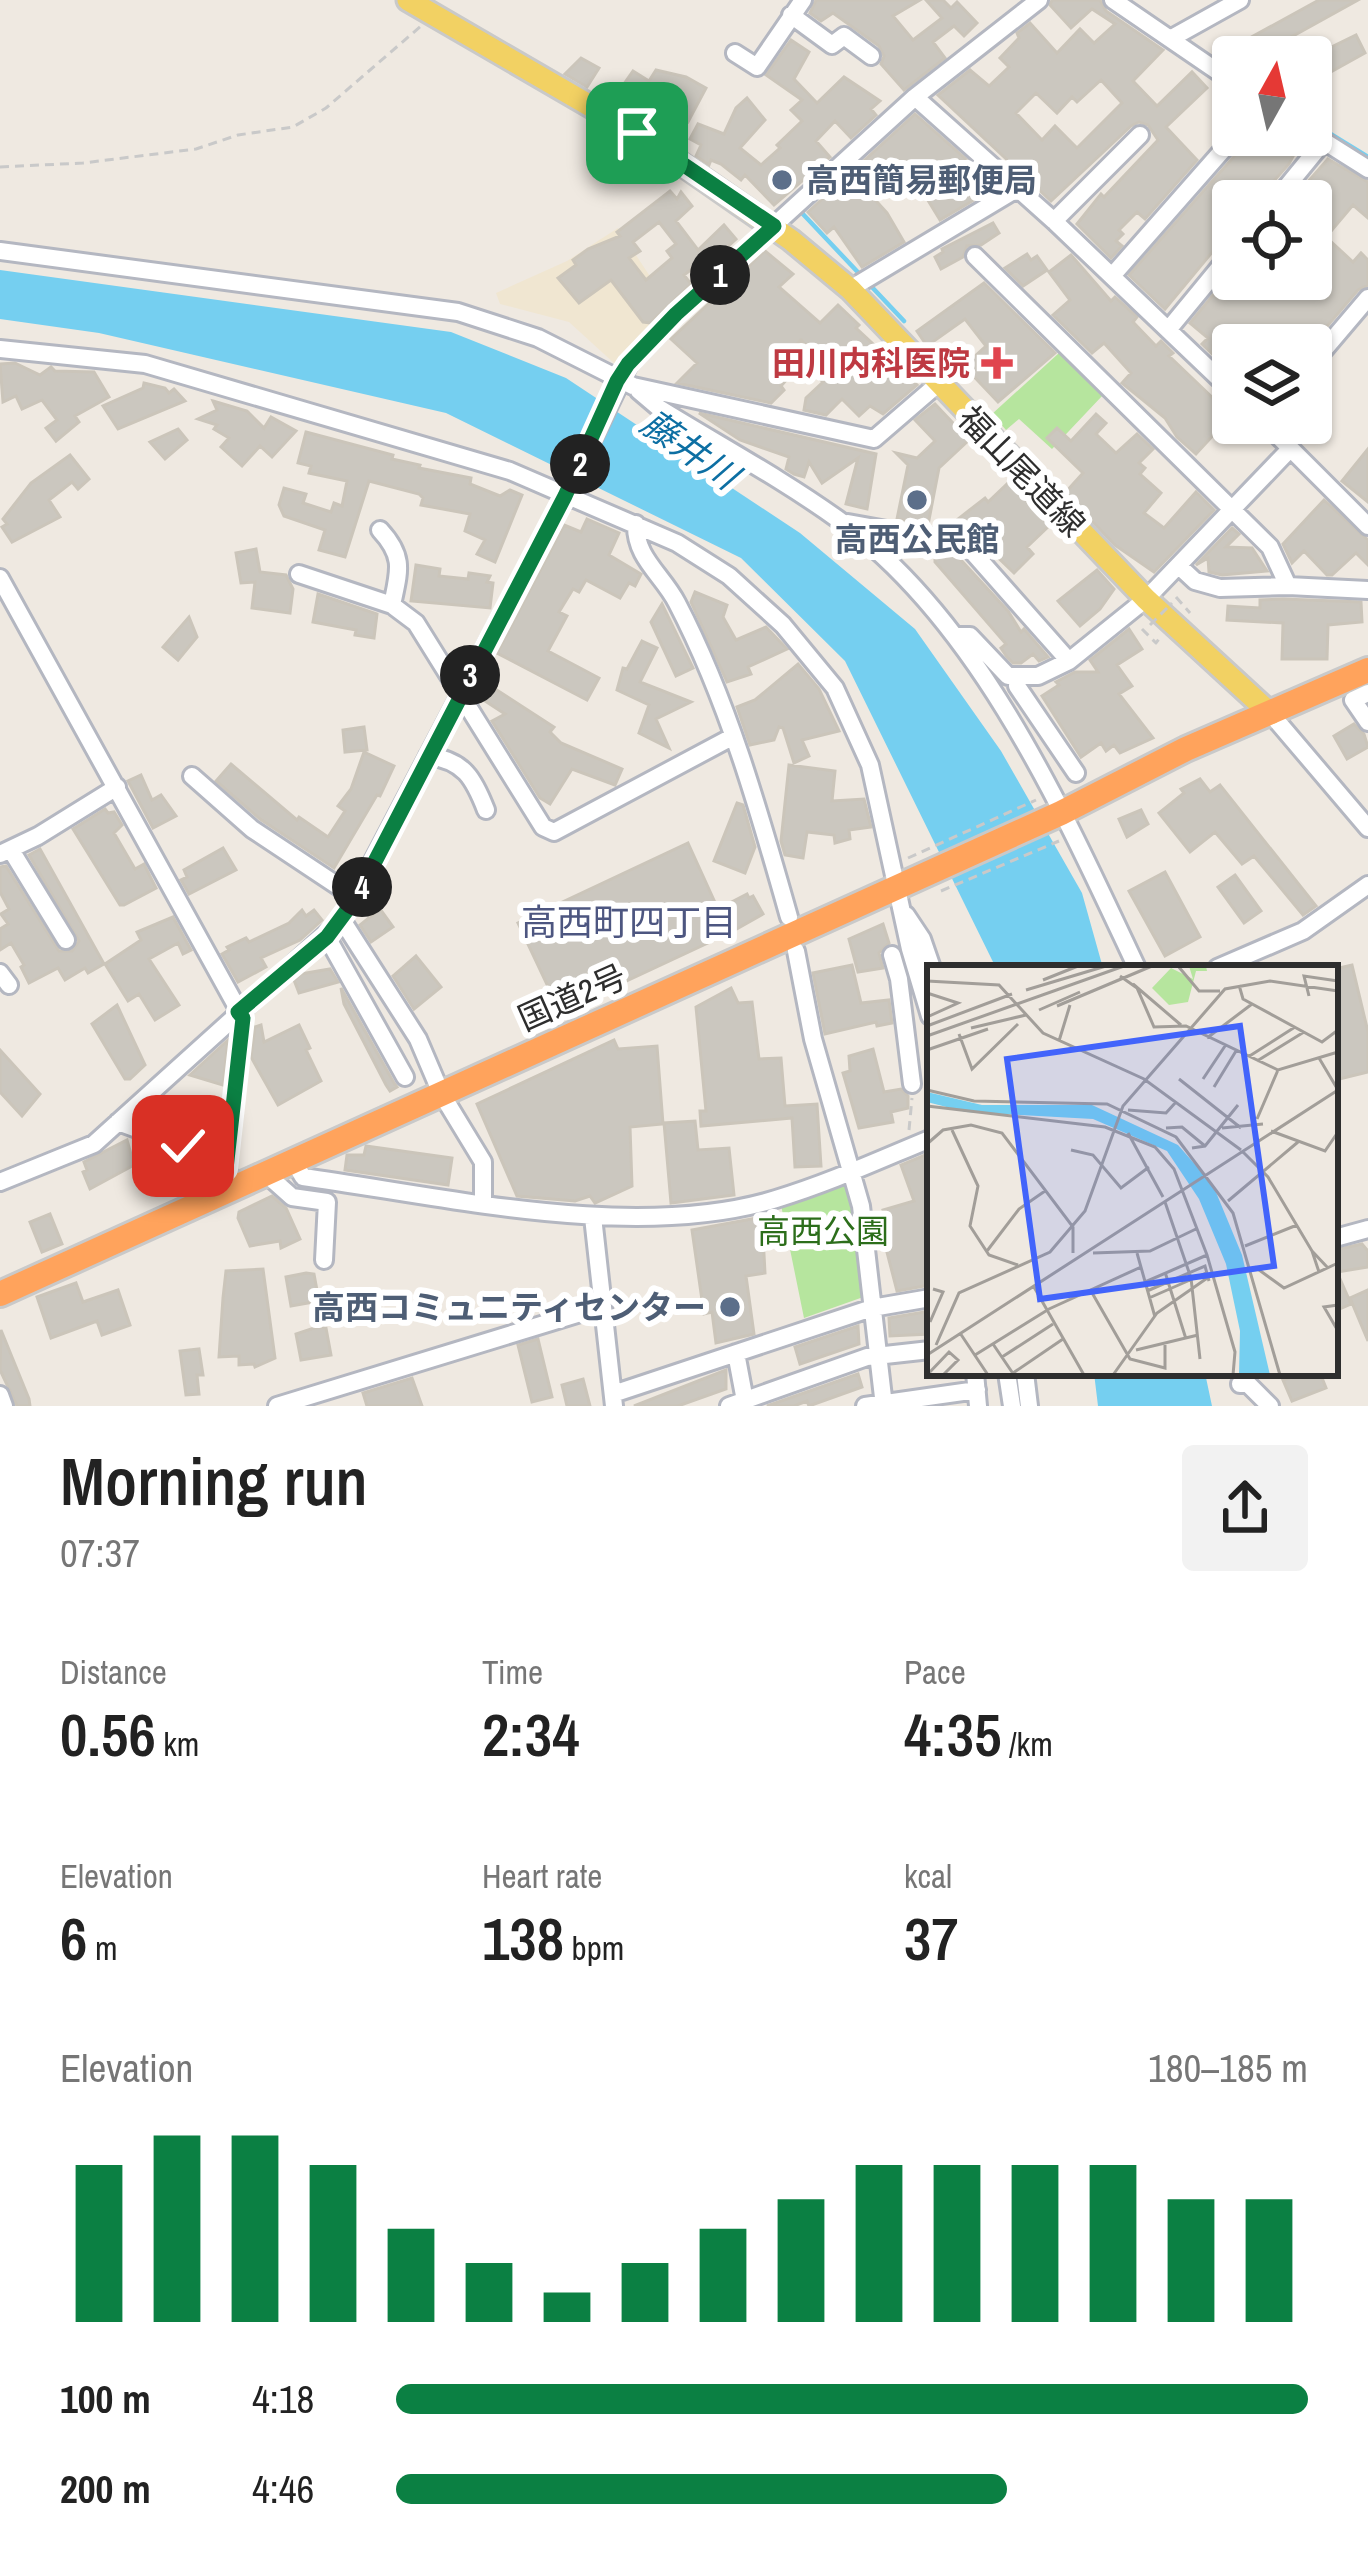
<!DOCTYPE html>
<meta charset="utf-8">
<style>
body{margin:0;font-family:"Archivo Narrow","Noto Sans JP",sans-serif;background:#f2f2f2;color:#222;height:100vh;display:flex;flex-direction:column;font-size:45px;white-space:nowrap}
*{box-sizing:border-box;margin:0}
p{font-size:39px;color:#767676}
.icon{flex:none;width:66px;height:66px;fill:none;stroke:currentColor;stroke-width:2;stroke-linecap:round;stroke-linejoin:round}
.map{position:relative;height:1406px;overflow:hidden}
.side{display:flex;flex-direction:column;background:#fff;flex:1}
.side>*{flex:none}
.needle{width:78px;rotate:8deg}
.controls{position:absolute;left:1212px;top:36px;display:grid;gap:24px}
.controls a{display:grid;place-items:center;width:120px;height:120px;border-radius:12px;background:#fff;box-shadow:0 3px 9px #0004;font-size:60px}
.pin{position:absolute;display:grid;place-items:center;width:102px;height:102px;color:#fff;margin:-51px;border-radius:24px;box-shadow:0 6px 18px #0006}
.km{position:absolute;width:60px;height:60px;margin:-30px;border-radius:50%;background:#222;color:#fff;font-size:33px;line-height:60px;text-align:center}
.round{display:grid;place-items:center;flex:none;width:126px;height:126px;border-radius:12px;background:#f2f2f2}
.summary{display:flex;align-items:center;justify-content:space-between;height:204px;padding:0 60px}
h1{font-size:66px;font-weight:600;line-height:90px}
.figures{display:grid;grid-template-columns:repeat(3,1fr);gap:18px;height:204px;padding:12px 60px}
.figures div{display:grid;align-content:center}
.figures b{font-size:60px;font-weight:600}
.figures small{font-size:33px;font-weight:400}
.figures p{font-size:33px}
.chart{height:336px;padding:24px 60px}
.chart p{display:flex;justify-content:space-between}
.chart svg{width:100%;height:216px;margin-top:12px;stroke:#0b8043;stroke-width:6}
ul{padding:0 60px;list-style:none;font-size:39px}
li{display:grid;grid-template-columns:192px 144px 1fr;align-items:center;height:90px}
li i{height:30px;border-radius:15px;background:#0b8043}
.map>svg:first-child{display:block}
.education{fill:#f0e6d1}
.green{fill:#b6e59e}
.water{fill:#75cff0}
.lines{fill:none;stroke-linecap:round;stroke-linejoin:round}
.stream{stroke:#75cff0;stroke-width:4.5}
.building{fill:#cbc7bf;stroke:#cbc5ba;stroke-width:3;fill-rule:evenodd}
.minor-casing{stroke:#b4b7c1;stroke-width:22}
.major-casing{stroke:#c9c9c9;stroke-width:27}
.highway-casing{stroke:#c9c9c9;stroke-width:30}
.path{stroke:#c9c9c9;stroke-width:3;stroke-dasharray:9 6;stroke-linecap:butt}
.minor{stroke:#fff;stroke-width:16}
.major{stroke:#f2d163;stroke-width:21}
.highway{stroke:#ffa35c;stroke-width:24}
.path-bridge{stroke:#c9c9c9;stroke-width:3;stroke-dasharray:9 6;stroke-linecap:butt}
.route-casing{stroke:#fff;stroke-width:24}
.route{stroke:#0b8043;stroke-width:15}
.service-dot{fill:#5c6f8a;stroke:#fff;stroke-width:4.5}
.health-dot{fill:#e0444e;stroke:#fff;stroke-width:4.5}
.labels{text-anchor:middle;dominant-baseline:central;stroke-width:12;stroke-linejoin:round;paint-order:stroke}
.service-label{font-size:33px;font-weight:bold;fill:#4e5e75;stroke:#fff;text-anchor:start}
.health-label{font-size:33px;font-weight:bold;fill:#be3a42;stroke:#fff;text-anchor:end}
.street-label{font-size:33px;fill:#2e2e2e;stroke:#fff}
.park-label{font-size:33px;fill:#2c6e1b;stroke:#fff}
.water-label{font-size:36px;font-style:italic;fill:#0d6fa3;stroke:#fff}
.neighbourhood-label{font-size:36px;fill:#4d5680;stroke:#fff}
.inset-road{fill:none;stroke:#a29e99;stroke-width:3}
.view{fill:#4264fb;fill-opacity:0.15;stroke:#4264fb;stroke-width:6}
.inset-edge{fill:none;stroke:#2e2e2e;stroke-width:6}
</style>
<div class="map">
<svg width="1368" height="1406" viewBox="0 0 1368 1406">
<rect width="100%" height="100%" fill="#efe9e1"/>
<path class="education" d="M618,228L671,308L639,335L615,364L569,322L500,304L496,293L567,261Z"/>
<path class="green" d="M1059,353L1103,395L1052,449L1019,419L1006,430L992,414Z
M848,1183L856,1208L869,1295L804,1318L781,1205Z"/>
<path class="water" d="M0,270L451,332L566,378L800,533L915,629L1001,751L1082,893L1103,968H996L845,661L741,558L446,413L99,333L0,319Z
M1094,1373H1205L1212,1406H1098Z"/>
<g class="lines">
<path class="stream" d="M1311,122L1368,157
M801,212L904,321"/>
</g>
<path class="building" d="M816,0H920L893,16L913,40L942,18L926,0H943L951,8L957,2L977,23L964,36L954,26L933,42L945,58L904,90L881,64L884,56L879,46L833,13L821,21L810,13Z
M1052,0H1100L1106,11L1163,50L1133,81L1157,106L1192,72L1207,88L1166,127L1197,160L1145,219L1137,212L1119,230L1123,234L1116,241L1122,246L1111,258L1077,224L1101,194L1104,197L1158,140L1148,125L1139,122L1131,126L1051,201L938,95L970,70L989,86L1009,67L1000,58L1019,38L1017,33L1030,23L1057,53L1080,29L1094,43L1115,24L1092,9L1071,28L1050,5ZM1101,80L1122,103L1077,148L1055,126L1042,140L1016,113L1036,93L1057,113L1072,97L1077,102Z
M1319,0H1358L1255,57L1217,56Z
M1356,35L1365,53L1318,79L1311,57Z
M791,40L809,52L794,79L817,103L844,77L880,101L871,109L876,115L851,138L835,121L816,141L830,157L774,205L745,175L741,180L721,164L711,160L709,165L696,156L701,145L690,139L698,124L724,134L736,108L747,98L765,120L740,148L761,165L780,148L777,145L802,121L791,110L802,100L766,75Z
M581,58L599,68L587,87L565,74Z
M656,70L686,77L706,88L688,122L664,109L654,127L612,101L633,71L649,81Z
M915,114L968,161L957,169L974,200L940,220L926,197L933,193L913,164L898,177L894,172L887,175L868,192L887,213L904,242L862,267L834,227L827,233L808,212Z
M1248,135H1299L1301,141L1289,164L1256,201H1233V227L1165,309L1129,275L1246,143Z
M1328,159L1368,182V218L1353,205L1326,237L1353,262L1361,253L1368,260V285L1358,290L1311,345H1233V374L1202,344L1208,338L1190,323L1226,279H1311V219L1328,201H1291Z
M670,191L677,199L681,192L692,206L676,221L698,250L724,225L736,239L714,259L710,255L684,275L691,284L650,323L643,322L611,280L579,303L558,278L576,265L573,260L588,249L620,236L617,232ZM659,222L676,244L667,251L672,258L646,280L629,258L640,251L633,242Z
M993,223L999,233L981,245L967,246L963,257L941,269L935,257L943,252L942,249Z
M765,251L793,274L779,287L820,323L838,305L859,325L856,328L917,385L883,414L870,406L859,416L842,399L826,415L804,410L806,398L823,382L815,374L825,365L801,340L776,366L789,377L781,386L784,390L771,403L677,383L697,363L671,339Z
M1027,254L1031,260L1037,256L1047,270L1023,286L1005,268Z
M1071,255L1111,301L1115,297L1137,317L1133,322L1156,346L1161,341L1173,353L1169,356L1215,400L1219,397L1233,404V422L1229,418L1196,454L1177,437L1165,418L1122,383L1131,373L1104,343L1092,353L1053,315L1070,300L1049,272Z
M984,283L1055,353L998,402L964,366L986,346L965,319L927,346L917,331Z
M15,363L40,375L51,367L55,371L94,372L109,397L75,416L79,422L56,441L46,428L57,420L42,400L22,409L16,396L3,402L0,364Z
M144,383L165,388L169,393L174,389L185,401L118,429L103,406L143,388Z
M213,401L247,411L264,428L271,417L296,431L272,457L260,446L242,466L221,447L229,438L214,429L217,425L198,419L217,410Z
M935,404L969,440L939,468L928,525L897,519L908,465L896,453L917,458L935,441L915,420Z
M699,413L876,454L867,509L846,504L858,458L822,483L809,462L804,477L794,474L786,469L789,457L740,440Z
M1096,414L1106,423L1096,434L1116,453L1137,434L1153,449L1139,463L1145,468L1140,474L1161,493L1144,513L1164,528L1196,492L1214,510L1154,572L1115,545L1065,493L1083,473L1047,438L1057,428L1071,441Z
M178,429L187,440L165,459L150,442Z
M306,432L393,455L392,459L420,465L419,468L471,478L470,484L500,496L510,490L522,495L495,562L477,554L485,540L465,531L470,514L421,505L423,498L419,494L369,481L345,557L319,550L325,530L284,516L279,505L284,488L306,494L303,503L331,512L334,503L342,506L347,481L309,473L311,466L298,463Z
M1368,449V502L1342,481Z
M70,455L89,479L78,489L72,482L49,500L60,517L12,542L2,527L7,524L3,519L31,483Z
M1009,482L1050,525L1027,547L1033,554L1014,573L958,519L985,498L988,502Z
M1324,500L1368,540V565L1356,553L1332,575H1327L1304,551L1292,563L1283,544Z
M587,519L619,533L609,555L641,574L635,586L629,583L620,598L586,580L579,592L573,589L559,612L567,616L548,651L599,678L587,700L497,653L564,525L581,532Z
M1232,528L1239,534L1226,547L1252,548L1267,571L1222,575L1209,572L1208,558L1196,565Z
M948,546L1008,611L1021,632L1024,629L1048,657L1039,661L1033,654L1021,663H1013L1007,657L1001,648L1006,644L935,562V557Z
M256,549L260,572L286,575L293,589L290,613L252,608L255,582L241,583L236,553Z
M416,565L440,569L439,576L468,579L469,573L490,576L487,582L493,583L490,608L411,601Z
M1097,570L1114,589L1100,609L1080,626L1058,601Z
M695,592L727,605L723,617L736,640L766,627L787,649L748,667L751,674L727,682L691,602Z
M318,594L377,614L374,638L355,635L356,630L313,622Z
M1283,599L1361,602L1362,622L1328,625L1327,659H1282L1283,623L1227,620L1228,606L1260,608V600Z
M662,604L693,668L676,676L651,622Z
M189,617L197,637L178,660L163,647Z
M1129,629L1142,649L1117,665L1132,686L1119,694L1153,738L1120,753L1114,745L1106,751L1101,743L1081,757L1042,696L1059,685L1056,682L1075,672H1098L1090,660Z
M642,641L657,648L640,682L691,702L656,719L669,748L639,733L649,705L617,690L623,668L627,669Z
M798,664L819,689L839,731L802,740L809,756L794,763L783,728L779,727L774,740L750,745L737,707L755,700Z
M489,685L554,727L550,732L561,743L622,769L615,785L572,769L550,804L540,798L492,721L505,714L482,699Z
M1354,724L1364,734L1368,747L1347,759L1334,736Z
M364,727L367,750L345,752L343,730Z
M364,752L394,766L380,796L377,795L334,868L260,819L216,781L231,764L297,820L299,817L328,837L345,811L338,806L351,789Z
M789,765L835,771L832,801L864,799L871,827L849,830L850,839L835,843L834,835L807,832L803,858L785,855L781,841Z
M141,775L152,800L161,795L176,816L153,828L128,781Z
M1200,779L1210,792L1220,785L1316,906L1303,915L1254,856L1242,864L1215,832L1190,852L1159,813L1184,793L1181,789Z
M737,803L743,805L755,847L745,873L714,861Z
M105,809L108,813L114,812L122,825L114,833L135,869L144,864L156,888L124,905H120L73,829Z
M1141,810L1148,824L1127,837L1119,819Z
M688,843L718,909L747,894L749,898L753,896L763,914L726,935L716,917L710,942L560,1012L518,923Z
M223,848L236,870L189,894L181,880L187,877L184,870Z
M40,849L104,964L88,973L85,968L65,980L58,968L29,983L21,967L24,965L11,943L0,950V929L8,924L1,914L9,909L0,892V867L6,866L59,951H72L79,941L29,855Z
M1165,872L1200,937L1165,956L1129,891Z
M1235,875L1261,911L1244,923L1218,887Z
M380,909L393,927L371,942L360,925Z
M302,910L306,916L314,910L322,920L300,940L261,958L266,967L238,982L222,954L229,950L227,947L246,938L249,942L289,923Z
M173,917L191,950L183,954L178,943L149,959L179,1005L155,1020L139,994L128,1001L105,964L141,940L137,932Z
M883,924L889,943L879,953L883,968L858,972L849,939Z
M416,956L441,987L414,1009L393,976Z
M852,965L861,1003L889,1000L892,1023L877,1026L876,1022L825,1034L813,973Z
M1352,965L1368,1032V1072L1335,1080V969Z
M330,969L338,982L299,993L294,980L301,974Z
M341,988L394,1083L397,1087L390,1091L386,1085L344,1004Z
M731,988L738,1003L752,1002L759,1059L781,1058L785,1106L817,1104L821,1166L795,1167L792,1118L701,1126L700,1111H706L696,1007Z
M117,1005L145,1065L130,1079H125L92,1024Z
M261,1025L264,1042L299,1025L310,1048L306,1050L321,1081L278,1105L251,1057L255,1027Z
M228,1040L223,1085L190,1075Z
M614,1040L618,1049L657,1046L663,1124L630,1127L632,1186L595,1203L590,1196L575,1201L517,1196L477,1104Z
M873,1049L884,1092L901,1089L908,1096V1108L891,1112L893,1122L859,1128L843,1073L850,1071L849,1056Z
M0,1050L40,1094L22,1116L0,1092Z
M168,1103L219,1118L215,1149L162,1125Z
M695,1121L698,1150L729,1148L734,1195L671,1203L664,1123Z
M127,1140L134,1165L90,1189L83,1172L87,1170L84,1162Z
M366,1146L452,1158L448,1185L345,1170L347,1155H364Z
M930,1153V1170L926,1171L930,1184V1285L897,1291L881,1229L888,1227L883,1210L914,1201L901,1165Z
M272,1196L286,1208L300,1239L281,1248L280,1241L250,1246L238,1218L239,1212Z
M50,1214L62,1244L42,1252L30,1222Z
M762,1217L765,1273L746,1276L754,1334L716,1343L712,1312L704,1314L692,1230Z
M1362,1244L1368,1251V1267L1337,1272L1351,1304L1335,1311V1250Z
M263,1269L275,1358L255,1367L254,1364L239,1365V1356L219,1357L223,1298L226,1271Z
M306,1273L314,1274L319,1301L291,1306L286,1277Z
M76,1283L83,1302L118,1290L130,1325L102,1335L97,1321L51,1338L37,1297Z
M1368,1290V1341L1350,1298Z
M930,1311V1334L890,1336L889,1318Z
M858,1326L859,1344L800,1364L795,1347Z
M317,1327L326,1328L331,1355L301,1360L296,1334Z
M1,1330L29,1399L30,1406H17L0,1370Z
M538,1339L552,1397L532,1402L518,1345Z
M199,1349L203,1375H197L199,1394L186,1395L180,1351Z
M726,1370V1389L678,1406H634Z
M1302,1373H1320L1326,1388L1292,1401L1283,1380Z
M858,1374L862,1387L809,1406L807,1401L794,1406H767Z
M412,1378L422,1406H367L363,1393Z
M583,1379L590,1406H567L562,1385Z"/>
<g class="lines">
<defs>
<path id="minor" d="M1113,0L1233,82
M791,15L832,45L844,36L871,56
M1170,39L1240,0
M735,53L757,67L803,0
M915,97L1054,221L1233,392
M1311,133L1368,169
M1275,201L1324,141
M1054,221L1140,135
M0,251L458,312L538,338L633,386L874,439L939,383
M975,256L1270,547L1288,586
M1112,276L1236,135
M850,289L1015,190
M1168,330L1233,251
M0,349L145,364L510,471L677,543L729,576L783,625L835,688L870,765L910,949L930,1016
M1311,365L1368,298
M639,391L659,408C719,445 782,479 839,520C980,621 1065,815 1137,968
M1265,423L1368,526
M848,523L931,538L954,531L1069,661
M636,524C635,558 662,574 677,603C728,701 759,811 789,917
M380,530C405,557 399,571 392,605
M1180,567L1195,581L1220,588L1288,586L1368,590
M299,574L392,605L416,623L543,827L554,832L732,737
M0,578L243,1018L226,1169
M955,636H970L1008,676H1038L1069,661L1146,599L1290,449
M1018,676L1017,686L1076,773
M1368,693L1353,700L1368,722
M1271,714L1368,828
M428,756C464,760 474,779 486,810
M192,776L252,829L356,898
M11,850L66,940
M0,854L38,836L117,787
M906,915L922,939L932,968
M342,920L418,1039L441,1093L483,1162V1202
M327,937L405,1077
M796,951L813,1039L861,1206L884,1406
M892,955L899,979L912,1084
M1217,968L1303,931L1368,885
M0,973L9,985
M118,1122L183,1146L226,1169L229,1175
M293,1160L303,1177C447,1197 636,1242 776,1199C829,1183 879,1160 930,1139
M264,1172L292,1197L327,1202L324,1260
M0,1182L94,1144L342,920L565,496L629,364L677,314L915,97L1039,0
M593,1217L614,1406
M1335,1238L1368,1229
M736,1353L746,1406
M975,1373L978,1406
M1007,1373L1012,1406
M1025,1373L1029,1406
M1240,1384H1248L1270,1406
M613,1394L872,1308L930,1298
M0,1395L4,1406
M277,1406L603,1306
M729,1406L867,1357L930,1350
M865,1406L977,1390"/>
<path id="major" d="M408,0L637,133L791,240L850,289L1146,599L1271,714"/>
<path id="highway" d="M0,1294L1061,813L1186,749L1368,670"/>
</defs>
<use href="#minor" class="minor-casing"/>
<use href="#major" class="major-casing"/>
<use href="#highway" class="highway-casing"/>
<path class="path" d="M0,167L83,163L196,149L238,135L293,127L326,108L421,26
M1176,597L1190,613
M1142,629L1156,643L1161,636
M908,858L1036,800
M941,891L1059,841
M909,1130L912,1098"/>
<use href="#minor" class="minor"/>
<use href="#major" class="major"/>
<use href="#highway" class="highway"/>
<path class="path-bridge" d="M1150,625L1172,603"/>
</g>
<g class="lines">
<defs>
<path id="route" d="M183,1146L226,1169L243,1018L238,1012L327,937L356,898L565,496L617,381L628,364L676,314L774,226L637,133"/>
</defs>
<use href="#route" class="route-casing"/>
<use href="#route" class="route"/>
</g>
<g class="service-dot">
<circle cx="782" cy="180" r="12"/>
<circle cx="917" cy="500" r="12"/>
<circle cx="730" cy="1307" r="12"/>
</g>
<path class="health-dot" d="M991 345h12v12h12v12h-12v12h-12v-12h-12v-12h12z"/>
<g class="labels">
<g class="service-label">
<text x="806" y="180">高西簡易郵便局</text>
<text x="917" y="539" text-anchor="middle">高西公民館</text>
<text x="706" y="1307" text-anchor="end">高西コミュニティセンター</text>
</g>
<g class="health-label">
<text x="970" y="363">田川内科医院</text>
</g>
<g class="street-label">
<text transform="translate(1022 471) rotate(46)">福山尾道線</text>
<text transform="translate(572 997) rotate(-24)">国道2号</text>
</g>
<g class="park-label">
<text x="823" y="1231">高西公園</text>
</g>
<g class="water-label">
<text transform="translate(690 449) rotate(35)">藤井川</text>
</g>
<g class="neighbourhood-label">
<text x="629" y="922">高西町四丁目</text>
</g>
</g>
<g transform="translate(927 965)">
<rect width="411" height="411" fill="#efe9e1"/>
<path d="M262,1H279L280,6H269L261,37L242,40L225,23L244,3L266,14Z" fill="#b6e59e"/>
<path d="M0,127L55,140H165L251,180L286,220L315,290L343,410H312L313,366L299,299L272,234L240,186L166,154L39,147L0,137Z" fill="#75cff0"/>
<path class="inset-road" d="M251,1L272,26H293M193,11L210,23L227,62L259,61L351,105L411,87M116,15L151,1M0,16L72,20L116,68L217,114L314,185M206,19L254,60M312,20L316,34L395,77L411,65M99,25L179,1M0,28L31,38L0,52M382,31L377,11L411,16M130,41L225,1M112,45L153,27M0,61L85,29M44,63L99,50M32,69L45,104L91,59M0,71L197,1M280,73L325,39M132,76L143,40M0,85L61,64M321,92L368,62M392,93L411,125M330,96L377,67M252,114L314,163M276,114L298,81M287,122L309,86M0,125L47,136L180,139L249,172L306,248L353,410M0,141L178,162L228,182L247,204L280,290L308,387L306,410M201,145L239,148L249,137M330,154L351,105M239,163L255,162L278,181M295,163L336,159M25,165L51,221L43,261L62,290L91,300M344,166L398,186L411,167M201,168L236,232M0,179L16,165L44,160L75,168L146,262V288M265,183L278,181L311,140M144,185L166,190L194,223L222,202M316,187L341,212L385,286M301,236L371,177M238,237L264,313L273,394M318,281L370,260M60,286L92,244L118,226M166,288L223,286L271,263M210,288L228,352M328,302L357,323L411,298M238,307L259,374M392,307L385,286L401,303M218,317L280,290M107,322L157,410M164,326L203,394L238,403V380M220,326L278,301L282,316M222,333L279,308M411,340L397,342L411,366M3,357L16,327L6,324M33,368L61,410M66,379L87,410M9,380L32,328L123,287L158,246L196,141L298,24L343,16L411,26M209,385L271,370M0,390L411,125M48,390L122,344L214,302M75,392L126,359M86,408L136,374M0,410L22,387L31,395L16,410M186,410L230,348L286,309"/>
<path class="view" d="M313,61L347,301L113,334L80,94Z"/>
<rect width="411" height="411" class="inset-edge"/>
</g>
</svg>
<div class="controls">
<a><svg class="needle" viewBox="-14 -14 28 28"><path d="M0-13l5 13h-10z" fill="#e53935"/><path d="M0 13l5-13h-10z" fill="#767676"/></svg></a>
<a><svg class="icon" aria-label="locate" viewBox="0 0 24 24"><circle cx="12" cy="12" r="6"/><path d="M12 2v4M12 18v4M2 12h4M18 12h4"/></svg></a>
<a><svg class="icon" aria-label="layers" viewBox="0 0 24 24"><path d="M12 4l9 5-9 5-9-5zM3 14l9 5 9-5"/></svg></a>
</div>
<div class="pin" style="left:637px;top:133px;background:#1e9e55"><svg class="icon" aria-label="arrive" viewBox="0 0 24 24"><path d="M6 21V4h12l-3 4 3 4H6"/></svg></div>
<div class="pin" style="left:183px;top:1146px;background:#d93025"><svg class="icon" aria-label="check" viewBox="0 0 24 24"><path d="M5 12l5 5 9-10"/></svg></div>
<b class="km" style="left:720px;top:275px">1</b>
<b class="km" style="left:580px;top:464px">2</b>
<b class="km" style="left:470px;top:675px">3</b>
<b class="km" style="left:362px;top:887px">4</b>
</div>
<section class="side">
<div class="summary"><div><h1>Morning run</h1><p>07:37</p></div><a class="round"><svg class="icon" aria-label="share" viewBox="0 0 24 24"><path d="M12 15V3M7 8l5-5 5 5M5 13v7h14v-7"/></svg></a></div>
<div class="figures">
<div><p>Distance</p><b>0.56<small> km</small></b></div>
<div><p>Time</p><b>2:34</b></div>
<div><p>Pace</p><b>4:35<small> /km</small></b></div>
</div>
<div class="figures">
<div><p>Elevation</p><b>6<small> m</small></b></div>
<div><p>Heart rate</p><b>138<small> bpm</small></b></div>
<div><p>kcal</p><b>37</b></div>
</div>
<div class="chart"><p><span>Elevation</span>180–185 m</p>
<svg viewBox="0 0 160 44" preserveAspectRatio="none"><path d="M5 44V12M15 44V6M25 44V6M35 44V12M45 44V25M55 44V32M65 44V38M75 44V32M85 44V25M95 44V19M105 44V12M115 44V12M125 44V12M135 44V12M145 44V19M155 44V19"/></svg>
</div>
<ul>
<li><b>100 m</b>4:18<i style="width:100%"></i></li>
<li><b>200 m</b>4:46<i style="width:67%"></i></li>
</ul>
</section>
